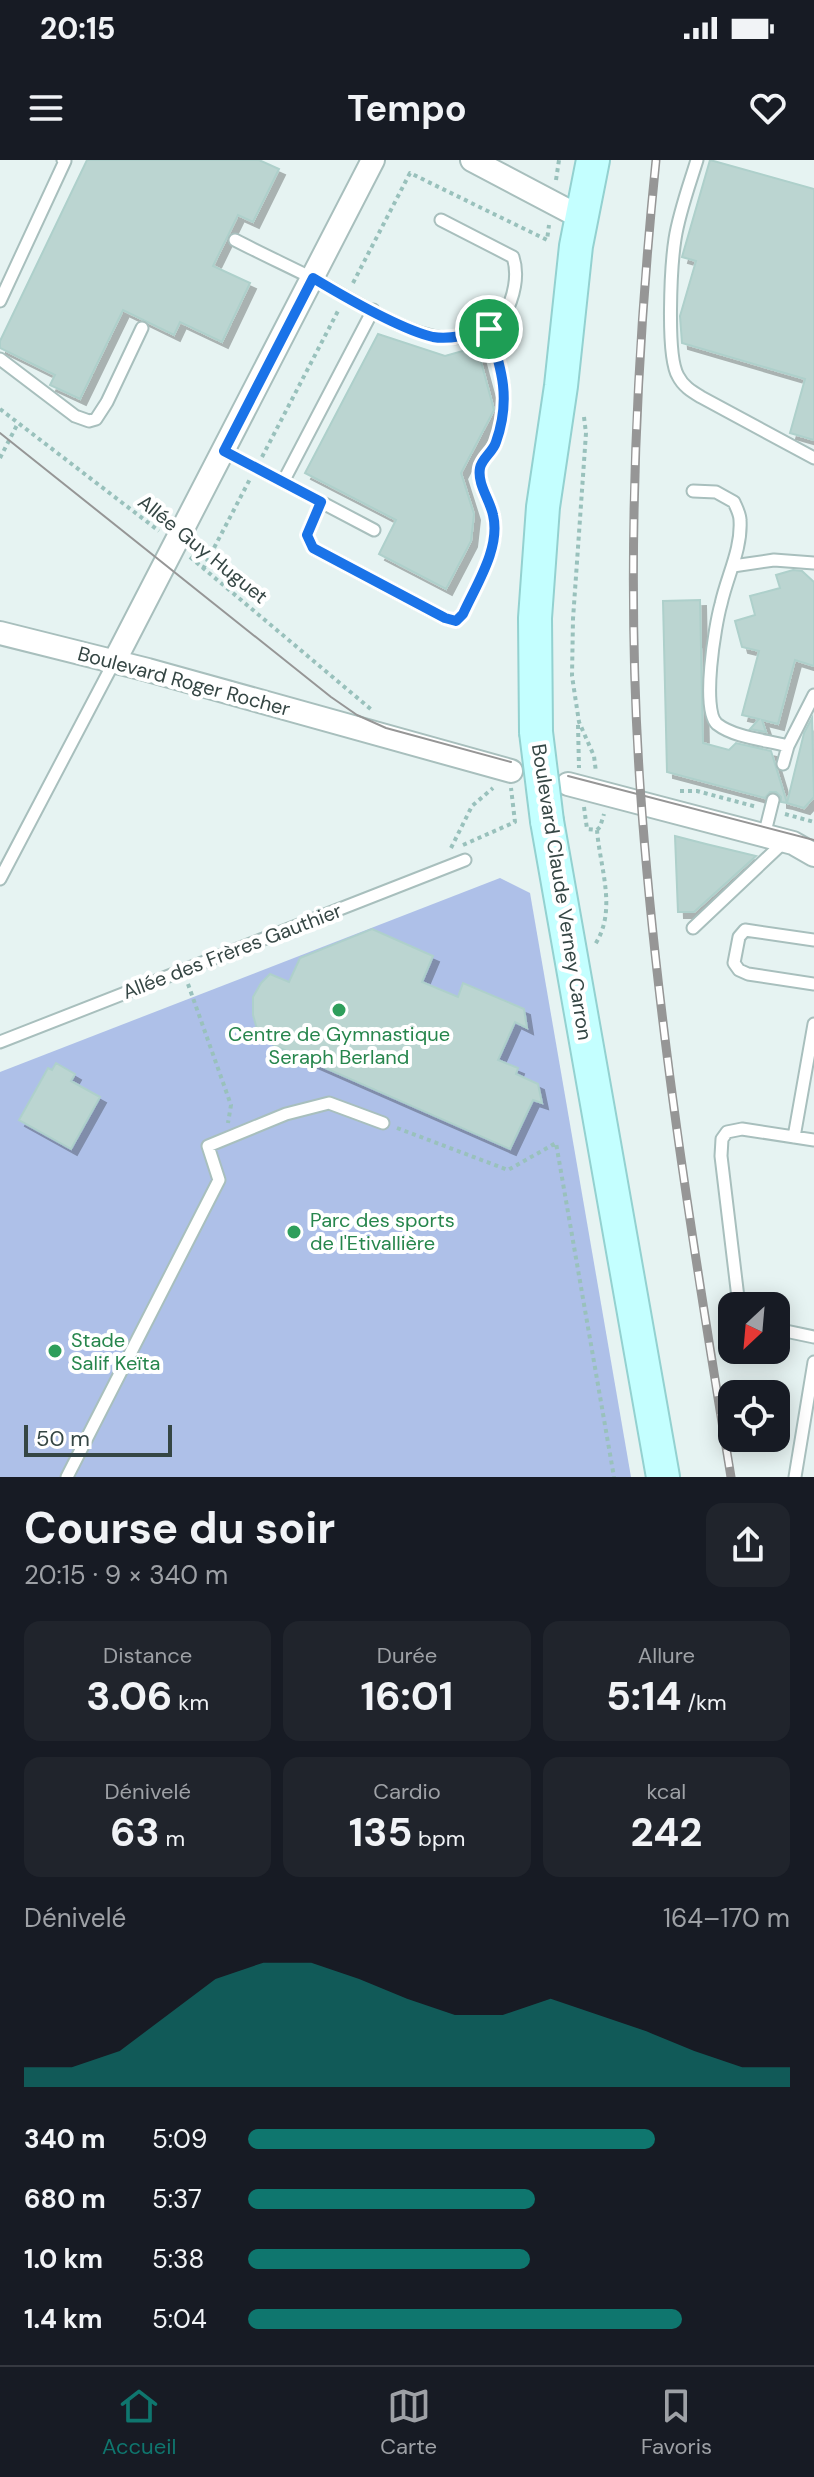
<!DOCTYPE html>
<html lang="fr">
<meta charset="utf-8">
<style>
body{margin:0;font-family:"DM Sans",sans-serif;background:#20242c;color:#f1f3f6;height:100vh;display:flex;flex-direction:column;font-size:30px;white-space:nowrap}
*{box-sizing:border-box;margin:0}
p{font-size:26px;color:#9ea1a6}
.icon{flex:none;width:44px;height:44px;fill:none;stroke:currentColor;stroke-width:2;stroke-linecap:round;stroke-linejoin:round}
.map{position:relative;height:1317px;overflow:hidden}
.sheet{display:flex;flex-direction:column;background:#171b24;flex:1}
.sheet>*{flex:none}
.needle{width:52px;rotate:206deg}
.buttons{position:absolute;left:718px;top:1132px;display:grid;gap:16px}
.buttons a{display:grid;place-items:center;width:72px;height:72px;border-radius:16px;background:#171b24;box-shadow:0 4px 20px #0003;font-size:40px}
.scale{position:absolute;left:24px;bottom:20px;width:148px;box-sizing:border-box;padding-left:8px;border:4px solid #354644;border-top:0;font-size:22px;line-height:28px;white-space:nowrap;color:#354644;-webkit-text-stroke:6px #fff;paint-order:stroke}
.pin{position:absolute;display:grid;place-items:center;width:68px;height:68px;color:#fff;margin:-34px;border:4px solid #fff;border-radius:50%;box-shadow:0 2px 8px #0007}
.round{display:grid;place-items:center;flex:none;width:84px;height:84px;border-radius:16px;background:#20242c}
.headline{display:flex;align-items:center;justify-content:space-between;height:136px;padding:0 24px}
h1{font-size:44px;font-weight:700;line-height:60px}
.stats{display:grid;grid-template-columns:repeat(3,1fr);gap:12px;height:136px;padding:8px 24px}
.stats div{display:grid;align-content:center;border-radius:16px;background:#20242c;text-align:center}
.stats b{font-size:40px;font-weight:700}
.stats small{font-size:22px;font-weight:400}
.stats p{font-size:22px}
.chart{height:224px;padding:16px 24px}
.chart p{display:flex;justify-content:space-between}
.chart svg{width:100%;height:144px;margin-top:8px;fill:#0f766e;opacity:.7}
ul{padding:0 24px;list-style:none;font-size:26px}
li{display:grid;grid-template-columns:128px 96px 1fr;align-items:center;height:60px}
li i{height:20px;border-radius:10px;background:#0f766e}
.status{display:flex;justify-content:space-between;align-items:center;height:56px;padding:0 40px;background:#171b24;direction:ltr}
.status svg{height:22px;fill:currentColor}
header{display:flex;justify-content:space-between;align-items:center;height:104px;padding:0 24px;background:#171b24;font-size:36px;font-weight:700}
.menu{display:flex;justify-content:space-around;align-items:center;height:112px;border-top:2px solid #363941;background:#171b24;font-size:22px;color:#9ea1a6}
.menu a{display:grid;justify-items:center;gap:4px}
.menu .current{color:#0f766e}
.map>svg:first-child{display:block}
.green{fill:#aec0e8}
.building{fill:#bbd5d1;stroke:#aed0cb;stroke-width:2;filter:url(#shadow)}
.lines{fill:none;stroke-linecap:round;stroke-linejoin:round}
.lane-casing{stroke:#a8bfbd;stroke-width:15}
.street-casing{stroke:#a8bfbd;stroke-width:26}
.secondary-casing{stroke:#93d1d0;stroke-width:36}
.path{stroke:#99c1bc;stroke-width:4;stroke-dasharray:4 4;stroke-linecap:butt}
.lane{stroke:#fff;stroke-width:11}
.street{stroke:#fff;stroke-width:22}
.secondary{stroke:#c4ffff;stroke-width:32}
.tram{stroke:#969696;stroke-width:2}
.rail-casing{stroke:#969696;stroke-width:9}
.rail{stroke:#fff;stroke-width:6;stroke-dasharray:18;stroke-linecap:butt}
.secondary-bridge-casing{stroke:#93d1d0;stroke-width:36;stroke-linecap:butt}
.secondary-bridge{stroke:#c4ffff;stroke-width:32}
.route-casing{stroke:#fff;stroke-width:16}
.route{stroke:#1a73e8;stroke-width:10}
.leisure-dot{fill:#2e9e5b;stroke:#fff;stroke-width:3}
.labels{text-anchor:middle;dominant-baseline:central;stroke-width:8;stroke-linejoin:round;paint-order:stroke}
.street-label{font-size:20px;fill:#354644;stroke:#fff}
.leisure-label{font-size:20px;fill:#27864d;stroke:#fff;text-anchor:start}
</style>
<div class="status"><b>20:15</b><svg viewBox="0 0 49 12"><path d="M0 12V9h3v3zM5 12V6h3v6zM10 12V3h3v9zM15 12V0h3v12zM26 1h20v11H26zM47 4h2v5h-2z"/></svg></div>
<header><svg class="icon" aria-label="menu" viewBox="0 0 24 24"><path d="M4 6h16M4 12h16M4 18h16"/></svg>Tempo<svg class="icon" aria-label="heart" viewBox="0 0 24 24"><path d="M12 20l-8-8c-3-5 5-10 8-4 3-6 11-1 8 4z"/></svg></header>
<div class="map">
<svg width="814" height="1317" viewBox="0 0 814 1317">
<defs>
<filter id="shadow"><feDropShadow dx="6" dy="6" stdDeviation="0" flood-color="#0004"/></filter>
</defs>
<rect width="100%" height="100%" fill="#e6f3f2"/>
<path class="green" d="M500,718L530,733L631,1317H0V912Z"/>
<path class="building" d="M87,0H259L279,9L253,62L238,55L213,106L250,123L222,182L180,162L174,175L123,150L80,239L50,225L55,215L0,188V181Z
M710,0L814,29V280L790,273L805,219L682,183L680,156L696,101L682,97Z
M378,174L445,196L477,187L494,250L461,313L474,354L471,381L446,429L379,394L396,360L305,313Z
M793,410L802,411L814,422V506L795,500L778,564L762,560L766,572L750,569L759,559L742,555L759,491L742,487L735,461L755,455L750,436L780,428L776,415Z
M700,440L703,583L729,590L736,583L771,591L787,643L781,642V637L776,632H770L765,638L667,612L663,441Z
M812,558L814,637L804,648L787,643L804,573Z
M675,676L706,684L756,696L694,752H678Z
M372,769L433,796L422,822L458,837L463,823L524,849L527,868L515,862L498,900L518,908L516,914L538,924L542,943L533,940L510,989L275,886L257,869L253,855V837L261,823L270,814L289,822L300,798Z
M56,903L75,914L71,921L100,937L71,989L19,960L48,908L52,910Z"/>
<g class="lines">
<defs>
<path id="lane" d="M697,0C689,26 679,53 675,79C671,105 666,196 678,216C683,226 691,231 701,237L814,298
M235,80C260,93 286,105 312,118C347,136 393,167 432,176C455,181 491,175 504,155C514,138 519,115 513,97L441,60
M0,141L65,1L63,0
M0,199L75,256L89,261L96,259L107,242L142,168
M224,291L374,370
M283,322L373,150
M693,331L716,332L734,342C736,347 740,354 740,360C742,389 727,416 721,444C715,465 701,550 717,564C735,578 767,580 788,586
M321,342L307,375L313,388L445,458L456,461L463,454C476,425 501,388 493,355C490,340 477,324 480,308C482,298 493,292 496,282C511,240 502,210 489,169
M733,406L774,400L814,403
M783,604L788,586L814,535
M764,676L773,640
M0,719L114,502
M693,768L785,681
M814,780L745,770L739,777L734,803L739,810L748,814L814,824
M0,882L465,700
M794,977L814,864
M739,1146L721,996L722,979L727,972L742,969L814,980
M776,1169L814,1177
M67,1317L219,1020L208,986L286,954L329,943L383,963
M795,1317L814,1202"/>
<path id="street" d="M472,0L582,58
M0,473L148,510L511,611
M114,502L373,0
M568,624L793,683L814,695"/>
<path id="secondary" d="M536,572L535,458L543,347L561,226L576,86L593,0
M547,661L663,1317"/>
</defs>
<use href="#lane" class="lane-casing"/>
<use href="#street" class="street-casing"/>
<use href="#secondary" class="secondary-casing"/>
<path class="path" d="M556,20L559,0
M353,123L410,13L547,80L549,65
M0,249L159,371
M584,257L586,273L573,459L572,516L579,562L594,596L596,612
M262,297L339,149
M0,298L18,263
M190,397L373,551
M203,409L250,319
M578,565L579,608
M680,631H697L757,647
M584,647L587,669L597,670C600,709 618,751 594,786
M785,654L814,662
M597,670L600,667L604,654
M463,685L515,662L511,628
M451,688L472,646L493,628
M188,824L231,945L228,963
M397,968L508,1010L556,983L614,1317"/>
<use href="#lane" class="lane"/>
<use href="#street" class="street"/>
<use href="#secondary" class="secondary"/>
<path class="tram" d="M0,273L331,537L357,555L386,568L511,602
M568,616L814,680"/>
<defs>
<path id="rail" d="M656,0C635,207 626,417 640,625C656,857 693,1087 731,1317"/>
</defs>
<use href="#rail" class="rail-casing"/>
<use href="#rail" class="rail"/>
<defs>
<path id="secondary-bridge" d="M536,572L547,661"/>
</defs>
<use href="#secondary-bridge" class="secondary-bridge-casing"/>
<use href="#secondary-bridge" class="secondary-bridge"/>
</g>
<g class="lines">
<defs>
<path id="route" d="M313,118C343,136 399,169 433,177C451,180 471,174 489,169C502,210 511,240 496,282C493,292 482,298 480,308C477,324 490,340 493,355C501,388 476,425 463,454L456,461L445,458L313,388L307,375L321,342L224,291Z"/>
</defs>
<use href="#route" class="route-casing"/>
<use href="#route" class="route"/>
</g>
<g class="leisure-dot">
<circle cx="339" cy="850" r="8"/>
<circle cx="294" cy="1072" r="8"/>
<circle cx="55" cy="1191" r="8"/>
</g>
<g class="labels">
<g class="street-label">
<text transform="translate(203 389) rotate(39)">Allée Guy Huguet</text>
<text transform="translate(184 521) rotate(15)">Boulevard Roger Rocher</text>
<text transform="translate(562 732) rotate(81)">Boulevard Claude Verney Carron</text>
<text transform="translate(232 791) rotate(-21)">Allée des Frères Gauthier</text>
</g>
<g class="leisure-label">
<text x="339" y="874" text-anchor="middle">Centre de Gymnastique<tspan x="339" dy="23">Seraph Berland</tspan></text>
<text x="310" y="1060">Parc des sports<tspan x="310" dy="23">de l'Etivallière</tspan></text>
<text x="71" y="1180">Stade<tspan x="71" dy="23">Salif Keïta</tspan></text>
</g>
</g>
</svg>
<div class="buttons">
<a><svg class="needle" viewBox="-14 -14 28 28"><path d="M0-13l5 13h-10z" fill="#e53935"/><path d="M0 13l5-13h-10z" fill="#9ea1a6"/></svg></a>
<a><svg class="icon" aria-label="locate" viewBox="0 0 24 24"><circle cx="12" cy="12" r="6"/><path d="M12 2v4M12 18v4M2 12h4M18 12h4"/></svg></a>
</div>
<div class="scale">50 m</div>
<div class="pin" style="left:489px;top:169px;background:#1e9e55"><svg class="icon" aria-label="arrive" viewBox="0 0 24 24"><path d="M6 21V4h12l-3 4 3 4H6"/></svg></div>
</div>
<section class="sheet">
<div class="headline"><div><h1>Course du soir</h1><p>20:15 · 9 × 340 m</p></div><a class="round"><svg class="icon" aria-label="share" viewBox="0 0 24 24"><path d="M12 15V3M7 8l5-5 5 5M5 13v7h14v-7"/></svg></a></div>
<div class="stats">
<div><p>Distance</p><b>3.06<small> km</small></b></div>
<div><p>Durée</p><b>16:01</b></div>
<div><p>Allure</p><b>5:14<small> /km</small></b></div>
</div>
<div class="stats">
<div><p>Dénivelé</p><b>63<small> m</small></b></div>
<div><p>Cardio</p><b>135<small> bpm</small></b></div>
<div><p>kcal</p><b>242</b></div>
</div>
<div class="chart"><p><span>Dénivelé</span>164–170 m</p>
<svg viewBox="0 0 160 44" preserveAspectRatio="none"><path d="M0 44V38L10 38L20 33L30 22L40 11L50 6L60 6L70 11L80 17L90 22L100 22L110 17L120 22L130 27L140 33L150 38L160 38V44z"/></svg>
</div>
<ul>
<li><b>340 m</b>5:09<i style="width:75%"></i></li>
<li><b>680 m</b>5:37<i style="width:53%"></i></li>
<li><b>1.0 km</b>5:38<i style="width:52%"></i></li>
<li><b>1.4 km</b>5:04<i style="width:80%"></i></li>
</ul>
</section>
<nav class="menu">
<a class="current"><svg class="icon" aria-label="home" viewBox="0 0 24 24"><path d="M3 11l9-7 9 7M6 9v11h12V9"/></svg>Accueil</a>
<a><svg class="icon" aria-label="map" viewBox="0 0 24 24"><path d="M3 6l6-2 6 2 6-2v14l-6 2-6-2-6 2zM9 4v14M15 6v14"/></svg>Carte</a>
<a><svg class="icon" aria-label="saved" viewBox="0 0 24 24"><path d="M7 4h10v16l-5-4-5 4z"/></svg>Favoris</a>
</nav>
